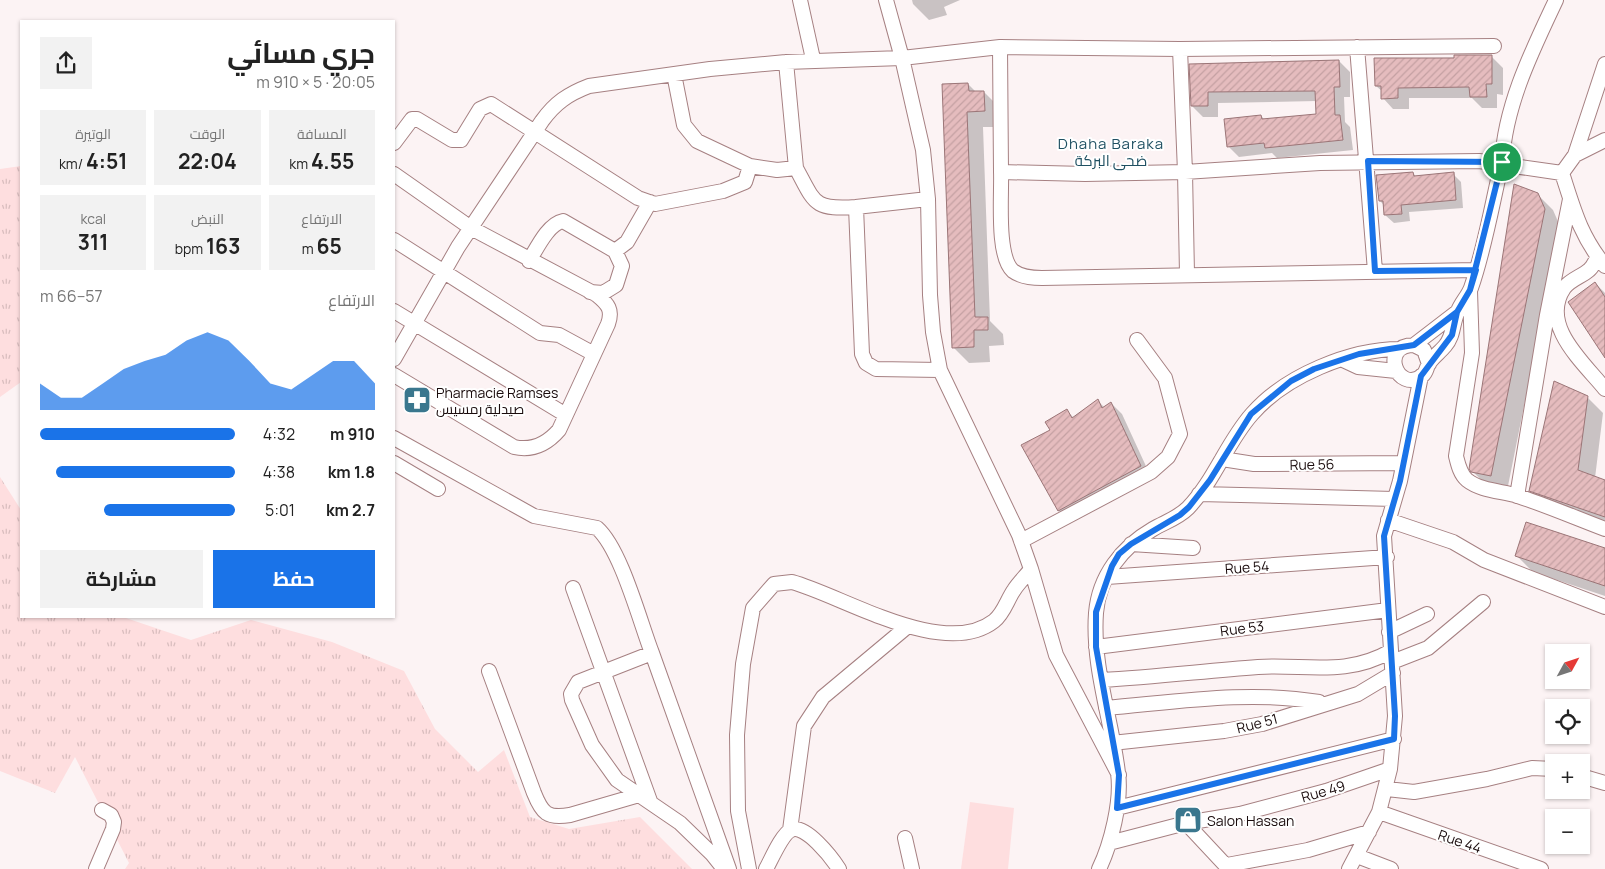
<!DOCTYPE html>
<html lang="ar">
<meta charset="utf-8">
<style>
body{margin:0;font-family:Manrope,Cairo,sans-serif;background:#f2f2f2;color:#222;direction:rtl;height:100vh;display:flex;flex-direction:column;font-size:19px;white-space:nowrap}
*{box-sizing:border-box;margin:0}
p{font-size:16px;color:#767676}
.icon{flex:none;width:28px;height:28px;fill:none;stroke:currentColor;stroke-width:2;stroke-linecap:round;stroke-linejoin:round}
.map{position:relative;flex:1;overflow:hidden;direction:ltr}
.drawer{position:absolute;left:20px;top:20px;width:375px;height:598px;display:flex;flex-direction:column;background:#fff;border-radius:0px;box-shadow:0 1px 4px #0004;direction:rtl}
.drawer>*{flex:none}
.needle{width:32px;rotate:50deg}
.tools{position:absolute;left:1545px;top:644px;display:grid;gap:10px}
.tools a{display:grid;place-items:center;width:45px;height:45px;border-radius:0px;background:#fff;box-shadow:0 1px 4px #0004;font-size:25px}
.pin{position:absolute;display:grid;place-items:center;width:42px;height:42px;color:#fff;margin:-21px;border:2px solid #fff;border-radius:50%;box-shadow:0 1px 5px #0007}
.round{display:grid;place-items:center;flex:none;width:52px;height:52px;border-radius:0px;background:#f2f2f2}
.overview{display:flex;align-items:center;justify-content:space-between;height:85px;padding:0 20px}
h1{font-size:28px;font-weight:700;line-height:38px}
.metrics{display:grid;grid-template-columns:repeat(3,1fr);gap:8px;height:85px;padding:5px 20px}
.metrics div{display:grid;align-content:center;border-radius:0px;background:#f2f2f2;text-align:center}
.metrics b{font-size:21px;font-weight:700}
.metrics small{font-size:14px;font-weight:400}
.metrics p{font-size:14px}
.chart{height:140px;padding:10px 20px}
.chart p{display:flex;justify-content:space-between}
.chart svg{width:100%;height:90px;margin-top:5px;fill:#1a73e8;opacity:.7}
.action{display:flex;gap:10px;margin-top:auto;padding:10px 20px}
.action a{flex:1;height:58px;border-radius:0px;background:#1a73e8;color:#fff;font-size:20px;font-weight:700;line-height:58px;text-align:center}
.action a+a{background:#f2f2f2;color:#222}
ul{padding:0 20px;list-style:none;font-size:16px}
li{display:grid;grid-template-columns:80px 60px 1fr;align-items:center;height:38px}
li i{height:12px;border-radius:6px;background:#1a73e8}
.map>svg:first-child{display:block}
.grass{fill:url(#grass-tufts)}
.garden{fill:#fededf}
.shadow{fill:#0003}
.building{fill:url(#building-hatch);stroke:#9b7577}
.lines{fill:none;stroke-linecap:round;stroke-linejoin:round}
.minor-casing{stroke:#a68082;stroke-width:16}
.minor{stroke:#fff;stroke-width:14}
.route-casing{stroke:#fff;stroke-width:10}
.route{stroke:#1a73e8;stroke-width:6}
.labels{text-anchor:middle;dominant-baseline:central;stroke-width:4;stroke-linejoin:round;paint-order:stroke}
.poi-label{font-size:14px;fill:#1a0c0d;stroke:#fff;text-anchor:start}
.street-label{font-size:14px;fill:#1a0c0d;stroke:#fff}
.neighbourhood-label{font-size:15px;letter-spacing:1px;fill:#1f5062;stroke:#fff}
</style>
<div class="map">
<svg width="1605" height="869" viewBox="0 0 1605 869">
<defs>
<pattern id="grass-tufts" width="24" height="20" patternUnits="userSpaceOnUse" patternTransform="scale(1.25)"><rect width="24" height="20" fill="#fededf"/><path d="M3 7l-1-3M5 7V3M7 7l1-3M15 17l-1-3M17 17v-4M19 17l1-3" fill="none" stroke="#d9bdbe"/></pattern>
<pattern id="building-hatch" width="6" height="6" patternUnits="userSpaceOnUse" patternTransform="scale(1.25)"><rect width="6" height="6" fill="#e5bcbe"/><path d="M-1 1l2-2M0 6l6-6M5 7l2-2" fill="none" stroke="#c4a0a2"/></pattern>
</defs>
<rect width="100%" height="100%" fill="#fcf3f4"/>
<path class="grass" d="M21,166V382L0,397V169Z
M0,477L21,510V616H120L191,640L251,620L332,642L404,671L435,729L478,772L504,750L530,817L569,829L640,817L692,869H125L129,863L75,757L55,793L0,771Z"/>
<path class="garden" d="M970,802L1014,808L1008,869H961Z"/>
<path class="shadow" d="M912,0H960L944,7L947,15L929,20L913,4Z
M1492,57L1503,68V95L1497,94V108H1482L1472,98H1409V109H1393L1383,98V92L1376,86V59Z
M1339,61L1350,72V97H1344L1345,122L1350,127L1353,150L1277,158L1272,153L1239,157L1228,146L1261,116L1265,120L1318,115L1317,101L1218,103V117H1203L1192,106L1191,66Z
M968,84L976,92H984L1000,108L1001,127H983L990,321L1003,334L1004,345L989,346L990,362L969,363L953,347Z
M1413,173L1416,177L1453,174L1461,182L1463,208L1409,212L1410,221L1394,223L1385,215V206L1380,201Z
M1537,194L1553,210L1560,226L1507,491L1489,487L1472,471Z
M1595,283L1605,293V356Z
M1587,397L1603,413L1595,478L1605,481V526L1547,506L1531,490Z
M1098,401L1105,408L1111,403L1122,414L1151,477L1070,521L1059,511L1023,446L1052,431L1067,411L1074,418Z
M1605,549V596L1533,572L1517,556Z"/>
<path class="building" d="M1454,55H1492V84H1486L1487,97H1470L1469,87L1398,88V98L1381,99V86H1375L1374,58H1454Z
M1339,60L1340,87H1334L1335,115H1340L1343,140L1265,148L1264,143L1227,147L1224,119L1261,115L1262,119L1316,114L1315,91L1208,92V106H1191L1189,64Z
M968,83L969,91H984L985,111L967,112L975,317H988V330H974V347L952,348L942,84Z
M1413,172L1414,176L1454,172L1456,200L1401,205L1402,214L1384,215L1383,201H1379L1376,175Z
M1514,184L1538,193L1545,209L1491,476L1471,472L1469,469Z
M1595,282L1605,297V358L1568,302Z
M1554,381L1588,396L1578,470L1605,480V517L1529,491Z
M1098,399L1102,408L1111,402L1141,466L1058,511L1021,445L1050,430L1045,422L1067,409L1072,418Z
M1526,522L1605,548V586L1515,556Z"/>
<g class="lines">
<defs>
<path id="minor" d="M800,0L813,59
M886,0L902,58L923,150L928,199L930,295L933,332L940,370L1019,535L1031,569L1056,655L1119,775
M1000,47L1001,172L1085,174L1185,172L1320,163L1479,161L1562,173C1574,210 1580,235 1605,266
M1357,47L1375,271
M1180,49L1185,172L1187,274
M786,62L796,168
M674,74L684,125L697,141L750,166L777,170L796,168C815,203 813,210 856,207L862,354L866,363L876,369L940,370
M394,143L412,119H417L452,140H461L480,109L491,104L638,198L655,204L723,191L745,182L750,166
M1575,155L1605,140
M1001,172C1002,194 996,256 1013,271C1021,277 1032,278 1042,278L1476,270
M1562,173L1575,155L1605,64
M394,174L471,228L597,295C608,304 613,310 608,324L559,430C547,444 532,451 514,447L394,375
M856,207L928,199
M394,240L540,333L559,335L594,354
M1598,257C1595,261 1593,267 1589,270C1581,277 1571,279 1564,288C1539,325 1584,363 1605,389
M529,261C537,248 548,224 563,221L615,251L627,242L650,202
M1470,291L1472,353L1456,456C1458,464 1460,474 1467,480C1481,491 1502,491 1518,496C1548,506 1576,518 1605,529
M590,292L603,293L616,285L622,266L615,251
M394,311L566,415
M1414,345L1457,312
M394,359L458,247L542,121C555,103 568,94 589,86L710,69L786,62L902,58L1000,47L1180,49L1494,46
M1343,360L1358,367L1396,371
M1429,364L1424,350L1414,345C1379,345 1397,394 1422,376C1427,372 1426,368 1429,363C1433,357 1440,352 1445,346C1454,336 1452,324 1458,311C1461,303 1468,296 1471,288C1485,248 1492,204 1502,162C1505,105 1532,51 1556,0
M394,438L534,516L597,528C621,549 640,622 652,653
M1222,459L1254,464L1403,463
M394,463L438,489
M1199,494L1394,499
M1517,496L1547,315L1570,199
M1388,520L1453,542L1484,560L1605,607
M1021,541L1151,472L1168,457L1180,434L1165,378L1137,340
M1131,544L1193,548
M1107,577L1387,557
M573,588L650,801
M1389,632L1427,614
M1096,647L1388,610
M1392,662L1428,648L1483,602
M489,671L534,793C542,813 547,819 570,815L639,795
M1102,680C1154,677 1205,671 1258,667C1306,664 1346,677 1391,651
M1106,708C1176,702 1249,690 1319,702
M1112,743L1224,731L1262,724L1358,694L1393,673
M1581,776L1605,783
M1387,789L1414,792L1487,779L1532,768L1554,769
M1117,808L1394,739
M1379,812L1541,869
M1186,823L1229,869
M790,830L804,726L823,697L908,626
M905,838L912,869
M1109,843L1186,823L1240,814L1326,791L1390,769
M1357,856L1391,869
M1227,865L1308,850L1369,832
M96,869L113,829L114,822L111,815L102,810
M724,869L712,854L680,823L617,780L592,745L572,700L571,694L578,682L652,653L729,869
M749,869L738,811L737,735L743,664L753,608L774,584L792,582C843,596 944,660 994,621C1004,613 1007,600 1014,590C1019,582 1026,576 1031,569
M766,869C771,860 782,834 791,830C805,823 832,858 839,869
M1099,869C1111,844 1122,801 1118,773C1112,720 1092,667 1096,613C1099,576 1122,547 1153,529C1165,522 1178,518 1188,508C1215,480 1227,442 1252,414C1285,376 1350,349 1400,349
M1349,869L1379,812L1390,769L1395,716L1384,536L1400,481L1421,376"/>
</defs>
<use href="#minor" class="minor-casing"/>
<use href="#minor" class="minor"/>
</g>
<g class="lines">
<defs>
<path id="route" d="M1502,162L1470,290L1457,312L1414,345L1359,354L1314,369L1291,381L1251,414L1210,480L1189,507L1180,515L1131,544L1119,554L1112,566L1096,612V647L1119,775L1117,808L1394,739L1395,716L1384,536L1400,481L1421,376L1452,335L1457,312L1470,290L1476,270L1375,271L1368,161L1502,162"/>
</defs>
<use href="#route" class="route-casing"/>
<use href="#route" class="route"/>
</g>
<defs>
<symbol id="pharmacy-square" viewBox="-11 -11 22 22"><rect x="-9" y="-9" width="18" height="18" rx="4" fill="#3a778e" stroke="#fff"/><path d="M-2-6h4v4h4v4h-4v4h-4v-4h-4v-4h4Z" fill="#fff"/></symbol>
<symbol id="shop-square" viewBox="-11 -11 22 22"><rect x="-9" y="-9" width="18" height="18" rx="4" fill="#3a778e" stroke="#fff"/><path d="M-5-2.5h2.3a2.7 3.5 0 0 1 5.4 0H5L5.5 6h-11ZM-1.5-2.5h3a1.5 2.3 0 0 0-3 0Z" fill="#fff"/></symbol>
</defs>
<g fill-rule="evenodd">
<use href="#pharmacy-square" x="401" y="384" width="32" height="32"/>
<use href="#shop-square" x="1172" y="804" width="32" height="32"/>
</g>
<g class="labels">
<g class="poi-label">
<text x="436" y="392">Pharmacie Ramses<tspan x="436" dy="16">صيدلية رمسيس</tspan></text>
<text x="1207" y="820">Salon Hassan</text>
</g>
<g class="street-label">
<text transform="translate(1312 464) rotate(-1)">Rue 56</text>
<text transform="translate(1247 567) rotate(-4)">Rue 54</text>
<text transform="translate(1242 628) rotate(-7)">Rue 53</text>
<text transform="translate(1257 723) rotate(-14)">Rue 51</text>
<text transform="translate(1323 791) rotate(-16)">Rue 49</text>
<text transform="translate(1460 841) rotate(19)">Rue 44</text>
</g>
<g class="neighbourhood-label">
<text x="1111" y="143">Dhaha Baraka<tspan x="1111" dy="17">ضحى البركة</tspan></text>
</g>
</g>
</svg>
<div class="tools">
<a><svg class="needle" viewBox="-14 -14 28 28"><path d="M0-13l5 13h-10z" fill="#e53935"/><path d="M0 13l5-13h-10z" fill="#767676"/></svg></a>
<a><svg class="icon" aria-label="locate" viewBox="0 0 24 24"><circle cx="12" cy="12" r="6"/><path d="M12 2v4M12 18v4M2 12h4M18 12h4"/></svg></a>
<a>+</a>
<a>−</a>
</div>
<div class="pin" style="left:1502px;top:162px;background:#1e9e55"><svg class="icon" aria-label="arrive" viewBox="0 0 24 24"><path d="M6 21V4h12l-3 4 3 4H6"/></svg></div>
<section class="drawer">
<div class="overview"><div><h1>جري مسائي</h1><p>20:05 · 5 × 910 m</p></div><a class="round"><svg class="icon" aria-label="share" viewBox="0 0 24 24"><path d="M12 15V3M7 8l5-5 5 5M5 13v7h14v-7"/></svg></a></div>
<div class="metrics">
<div><p>المسافة</p><b>4.55<small> km</small></b></div>
<div><p>الوقت</p><b>22:04</b></div>
<div><p>الوتيرة</p><b>4:51<small> /km</small></b></div>
</div>
<div class="metrics">
<div><p>الارتفاع</p><b>65<small> m</small></b></div>
<div><p>النبض</p><b>163<small> bpm</small></b></div>
<div><p>kcal</p><b>311</b></div>
</div>
<div class="chart"><p><span>الارتفاع</span>57–66 m</p>
<svg viewBox="0 0 160 44" preserveAspectRatio="none"><path d="M0 44V31L10 38L20 38L30 31L40 24L50 20L60 17L70 10L80 6L90 10L100 20L110 31L120 34L130 27L140 20L150 20L160 31V44z"/></svg>
</div>
<ul>
<li><b>910 m</b>4:32<i style="width:100%"></i></li>
<li><b>1.8 km</b>4:38<i style="width:92%"></i></li>
<li><b>2.7 km</b>5:01<i style="width:67%"></i></li>
</ul>
<div class="action"><a>حفظ</a><a>مشاركة</a></div>
</section>
</div>
